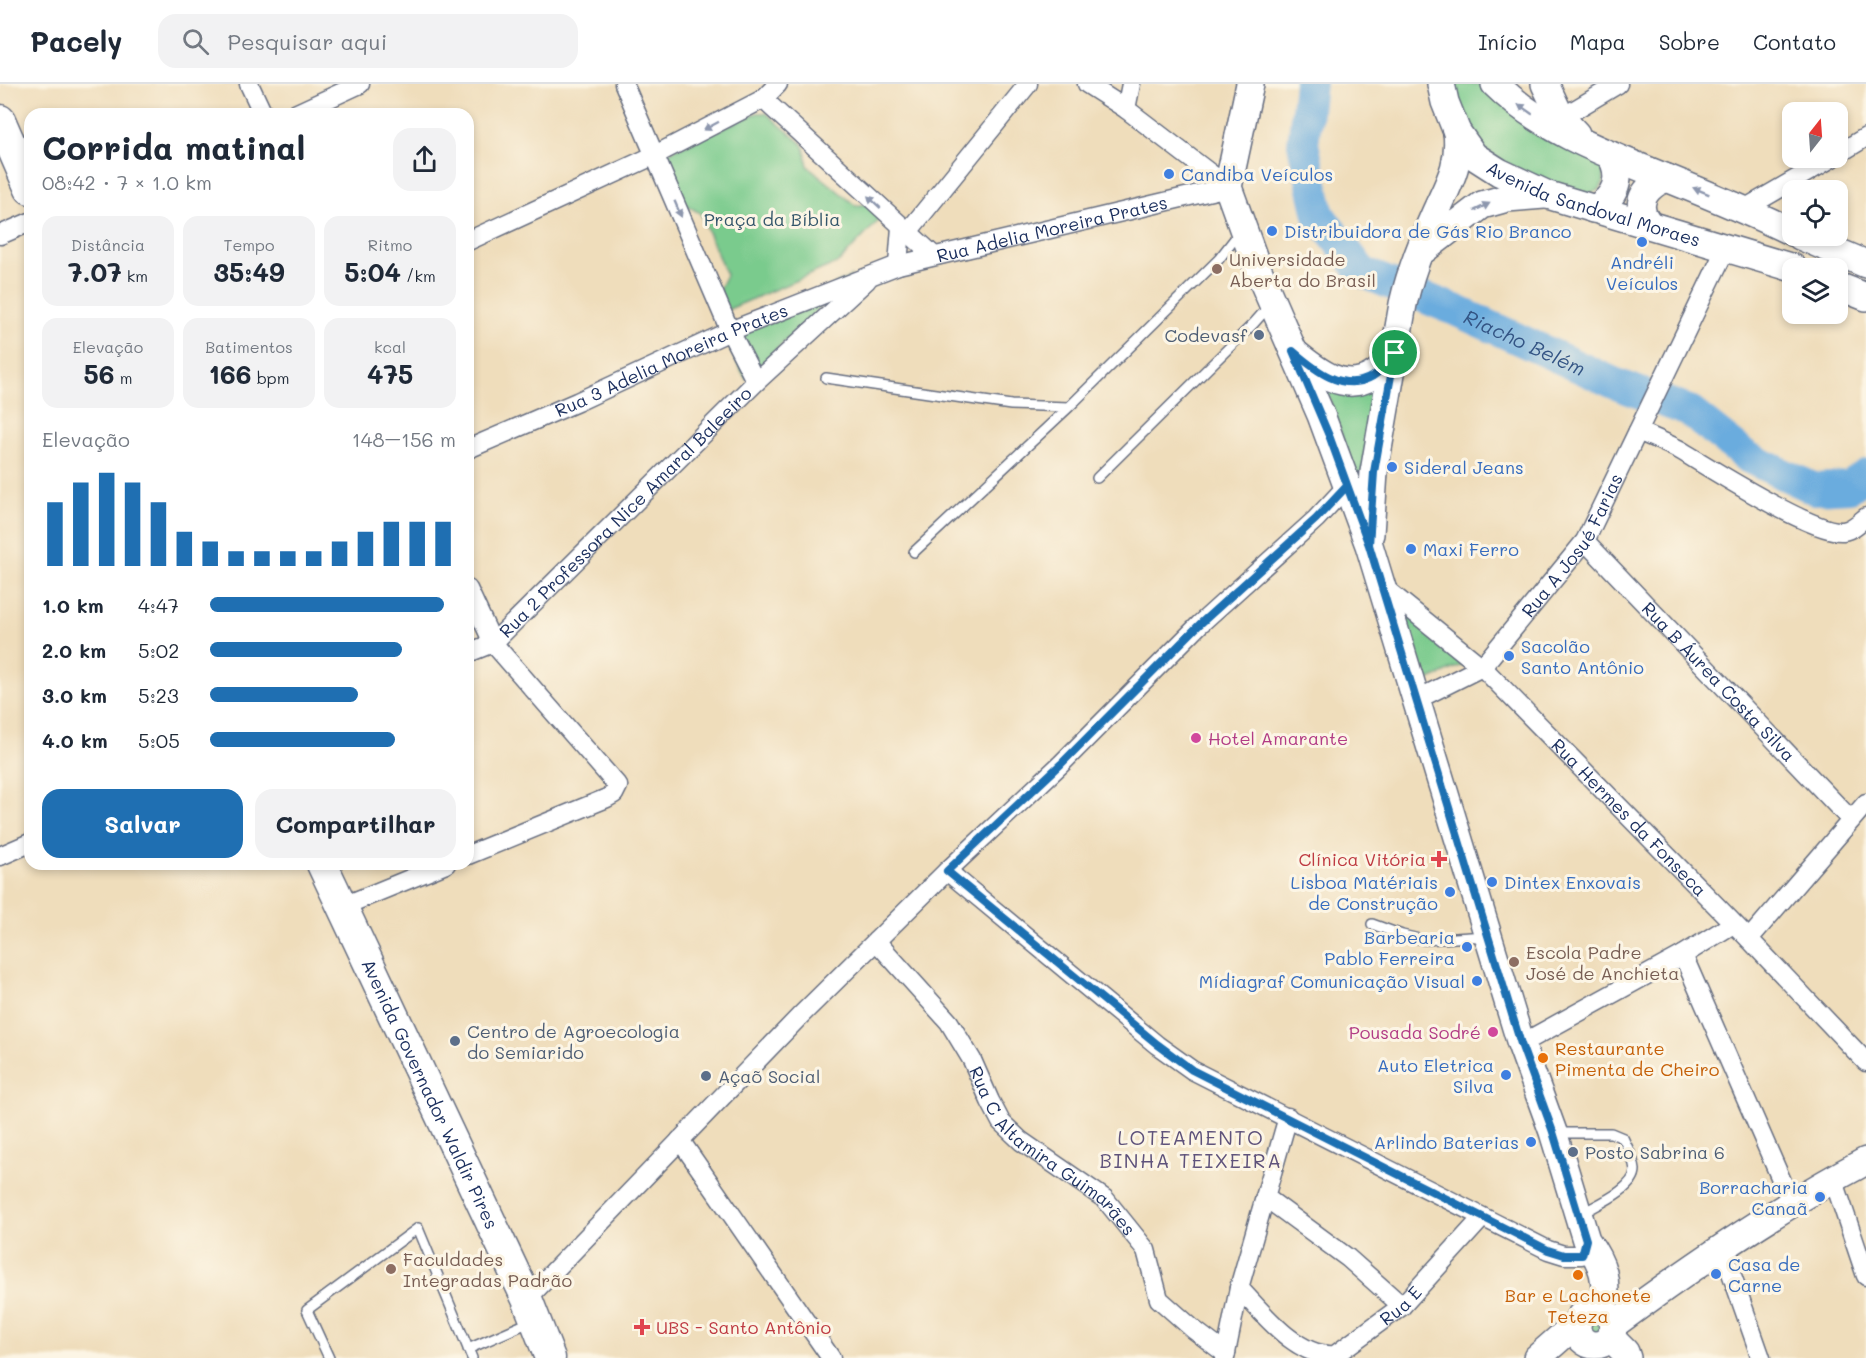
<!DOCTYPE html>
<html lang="pt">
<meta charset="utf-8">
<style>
body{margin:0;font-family:Mali,sans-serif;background:#f2f2f3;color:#1f2937;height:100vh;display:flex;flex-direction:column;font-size:22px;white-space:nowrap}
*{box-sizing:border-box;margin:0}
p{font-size:20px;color:#747a83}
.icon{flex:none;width:33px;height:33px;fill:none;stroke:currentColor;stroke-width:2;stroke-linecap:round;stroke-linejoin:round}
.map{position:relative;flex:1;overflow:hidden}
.drawer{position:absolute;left:24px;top:24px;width:450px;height:762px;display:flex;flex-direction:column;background:#fff;border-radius:18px;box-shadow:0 3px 9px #0003}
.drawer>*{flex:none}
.needle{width:39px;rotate:17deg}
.controls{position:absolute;left:1782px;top:18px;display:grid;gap:12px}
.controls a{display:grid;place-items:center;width:66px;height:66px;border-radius:12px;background:#fff;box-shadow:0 3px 9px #0003;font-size:30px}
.pin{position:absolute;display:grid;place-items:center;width:51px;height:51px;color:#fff;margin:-26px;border:3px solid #fff;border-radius:50%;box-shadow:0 2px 6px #0007}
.round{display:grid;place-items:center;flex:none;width:63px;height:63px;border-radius:18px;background:#f2f2f3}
.summary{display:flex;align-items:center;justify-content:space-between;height:102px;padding:0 18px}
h1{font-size:33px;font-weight:800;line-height:45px}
.metrics{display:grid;grid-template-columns:repeat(3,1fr);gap:9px;height:102px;padding:6px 18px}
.metrics div{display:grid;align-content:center;border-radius:15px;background:#f2f2f3;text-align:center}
.metrics b{font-size:26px;font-weight:800}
.metrics small{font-size:16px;font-weight:400}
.metrics p{font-size:16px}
.chart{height:168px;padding:12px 18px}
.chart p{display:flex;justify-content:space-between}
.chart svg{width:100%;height:108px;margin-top:6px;stroke:#1f6fb2;stroke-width:6}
.button{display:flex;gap:12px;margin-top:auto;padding:12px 18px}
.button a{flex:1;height:69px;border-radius:18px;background:#1f6fb2;color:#fff;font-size:24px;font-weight:800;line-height:69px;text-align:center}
.button a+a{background:#f2f2f3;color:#1f2937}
ul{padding:0 18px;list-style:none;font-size:20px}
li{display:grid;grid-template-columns:96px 72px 1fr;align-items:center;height:45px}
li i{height:15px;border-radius:8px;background:#1f6fb2}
header{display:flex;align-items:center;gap:36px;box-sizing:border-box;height:84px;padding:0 30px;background:#fff;border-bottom:2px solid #e0e1e3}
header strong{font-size:28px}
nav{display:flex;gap:33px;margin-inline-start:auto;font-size:21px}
.search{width:420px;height:54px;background:#f2f2f3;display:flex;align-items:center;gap:15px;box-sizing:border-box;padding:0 21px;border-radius:18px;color:#747a83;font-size:22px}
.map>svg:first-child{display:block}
.green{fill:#7acb8d;stroke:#4a7d76;stroke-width:1.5}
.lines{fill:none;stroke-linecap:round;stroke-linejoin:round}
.river{stroke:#6aacde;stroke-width:32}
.lane-casing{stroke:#656c7f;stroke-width:12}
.street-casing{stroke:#656c7f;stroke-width:21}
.secondary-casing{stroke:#656c7f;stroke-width:30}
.primary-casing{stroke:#656c7f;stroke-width:33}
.lane{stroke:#fff;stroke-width:9}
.street{stroke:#fff;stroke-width:18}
.secondary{stroke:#fff;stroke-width:27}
.primary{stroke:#fff;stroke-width:30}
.oneway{fill:#8d97ae}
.route-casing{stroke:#fff;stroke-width:12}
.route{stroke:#1f6fb2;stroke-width:8}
.shop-dot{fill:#3f7fe0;stroke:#fcf5e5;stroke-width:2}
.education-dot{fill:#8d6e63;stroke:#fcf5e5;stroke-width:2}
.service-dot{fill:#5c6f8a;stroke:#fcf5e5;stroke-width:2}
.hotel-dot{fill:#d1479c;stroke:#fcf5e5;stroke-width:2}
.health-dot{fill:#e0444e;stroke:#fcf5e5;stroke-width:2}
.food-dot{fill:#e8710a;stroke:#fcf5e5;stroke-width:2}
.labels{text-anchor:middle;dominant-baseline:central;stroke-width:6;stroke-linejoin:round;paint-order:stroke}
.shop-label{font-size:18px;fill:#366cbe;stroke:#fcf5e5;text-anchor:start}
.street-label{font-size:18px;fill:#1b2f5e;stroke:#fcf5e5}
.park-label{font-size:18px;fill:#33566a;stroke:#fcf5e5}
.education-label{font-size:18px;fill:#785e54;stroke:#fcf5e5;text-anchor:start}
.service-label{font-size:18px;fill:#4e5e75;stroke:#fcf5e5;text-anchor:start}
.hotel-label{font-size:18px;fill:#b23c85;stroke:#fcf5e5;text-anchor:start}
.health-label{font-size:18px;fill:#be3a42;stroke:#fcf5e5;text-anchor:end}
.food-label{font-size:18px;fill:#c56008;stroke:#fcf5e5;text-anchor:start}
.water-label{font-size:20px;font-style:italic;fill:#335484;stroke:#fcf5e5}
.neighbourhood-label{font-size:20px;letter-spacing:1.5px;fill:#5f537b;stroke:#fcf5e5}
</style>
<header>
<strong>Pacely</strong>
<div class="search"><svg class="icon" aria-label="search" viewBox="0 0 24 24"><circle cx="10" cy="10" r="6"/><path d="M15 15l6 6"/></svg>Pesquisar aqui</div>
<nav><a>Início</a><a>Mapa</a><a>Sobre</a><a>Contato</a></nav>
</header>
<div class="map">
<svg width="1866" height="1274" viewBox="0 0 1866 1274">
<rect width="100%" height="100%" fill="#fcf5e5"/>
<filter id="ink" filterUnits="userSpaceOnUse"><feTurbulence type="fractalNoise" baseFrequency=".0167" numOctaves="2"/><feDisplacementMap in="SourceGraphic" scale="12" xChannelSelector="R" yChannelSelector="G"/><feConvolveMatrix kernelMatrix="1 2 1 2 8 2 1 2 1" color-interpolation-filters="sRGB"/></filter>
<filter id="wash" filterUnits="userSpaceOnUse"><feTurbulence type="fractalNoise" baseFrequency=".008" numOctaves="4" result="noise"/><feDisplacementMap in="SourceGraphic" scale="24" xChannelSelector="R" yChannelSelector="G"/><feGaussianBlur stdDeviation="1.35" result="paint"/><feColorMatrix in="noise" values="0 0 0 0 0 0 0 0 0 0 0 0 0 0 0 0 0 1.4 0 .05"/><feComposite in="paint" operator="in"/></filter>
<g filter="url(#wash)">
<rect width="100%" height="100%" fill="#efddbb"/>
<path class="green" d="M1446,0H1486L1603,79L1604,98L1599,106L1583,111L1513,83L1489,69L1463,46Z
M757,29H766L804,62L808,82L856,122L871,119L883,132L839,178L727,226L719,205L726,191L700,129L684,120L662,71Z
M852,192L746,295L724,255Z
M1377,298L1364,416L1324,300Z
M1394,516L1464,580L1421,600Z
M1592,1230L1603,1232L1598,1254H1593L1584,1247L1588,1232Z"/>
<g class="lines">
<path class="river" id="s1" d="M1310,0L1303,60L1319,131L1362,188L1455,226L1616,300L1689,327L1747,373L1815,405L1850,403L1866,391"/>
</g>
</g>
<g filter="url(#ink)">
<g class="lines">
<defs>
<path id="lane" d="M826,294L1011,321L1069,323
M1097,394L1254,239L1270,221
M914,468L1069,323L1219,175L1240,148
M1372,840L1402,851L1424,856L1486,852
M1555,1049H1611L1623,1054C1628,1064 1634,1075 1635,1086C1635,1105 1596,1121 1581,1130
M468,1265L532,1237
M329,1274L307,1226L418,1144L472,1274"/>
<g id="street">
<path d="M249,0L263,30"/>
<path d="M624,0L730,247L756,298"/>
<path d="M1087,0L1126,25L1228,103"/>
<path d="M763,15L933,171"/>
<path d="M1126,25L1131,0"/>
<path d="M295,30L360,0"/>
<path d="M1561,34L1618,0"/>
<path d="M1838,70L1866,53"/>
<path d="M1744,125L1832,74"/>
<path d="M907,149L1028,0"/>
<path d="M0,151L30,138"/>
<path d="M468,157L655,71L763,15L778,0"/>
<path d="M898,181L901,143"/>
<path d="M1638,347C1652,353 1666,359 1680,366C1710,384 1813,450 1843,447C1852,446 1859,439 1866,433"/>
<path id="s2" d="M468,365L577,318L730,247L898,181L1228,103"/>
<path id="s3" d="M1585,457L1851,736"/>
<path id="s4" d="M1382,502L1482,583L1749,855L1866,978"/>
<path d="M468,505L493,559L618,702L614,710L607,714L468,771"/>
<path id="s5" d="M468,569L493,559L756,298L867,196"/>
<path id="s6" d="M1416,616L1482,583L1585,457L1726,164"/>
<path d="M0,772L30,759"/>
<path d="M947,787L1157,961L1192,986L1548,1166L1564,1171H1582"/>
<path d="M341,823L446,780"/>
<path d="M1749,855L1866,719"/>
<path id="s7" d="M876,857L949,938L972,976L990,1017L1001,1038L1021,1057L1105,1115L1146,1166L1159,1215L1193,1245L1226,1270"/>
<path d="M1683,871L1791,1118"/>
<path d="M1521,960L1683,871L1733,840"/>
<path id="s8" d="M1288,1033L1239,1204C1263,1229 1297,1274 1335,1271L1402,1222L1482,1134"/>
<path d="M680,1056L831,1274"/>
<path d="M1833,1094L1866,1192"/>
<path d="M1265,1113L1348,1174L1402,1222"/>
<path d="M1722,1163L1761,1274"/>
<path d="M527,1215L800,932L947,787L1061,680L1200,540L1316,435L1347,402"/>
<path d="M1225,1274L1239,1204"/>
</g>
<g id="secondary">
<path d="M1250,0L1228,103L1258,186L1321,331L1369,461L1521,960L1553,1048L1586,1156C1604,1181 1608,1196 1603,1226"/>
<path id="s9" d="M1441,0L1445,18L1457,48L1474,72L1499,88L1548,111L1793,184"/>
<path d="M1495,0C1541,46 1607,70 1667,94C1709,111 1751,128 1792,148"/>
<path d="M1545,0L1561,34L1576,50"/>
<path d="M1593,125C1616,115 1624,92 1610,71"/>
<path d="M1649,141C1647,137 1642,131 1642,127C1638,110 1654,98 1667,94"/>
<path d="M1800,152L1866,180"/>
<path d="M1422,167L1482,121L1507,114L1544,111"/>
<path d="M1838,202L1866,213"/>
<path d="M1296,270C1317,287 1344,309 1372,292C1382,287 1389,277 1396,269"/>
<path d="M1370,450L1374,388L1403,220C1410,189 1421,161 1434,132C1447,102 1461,82 1457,48"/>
<circle cx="1595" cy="1243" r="18"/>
<path d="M1613,1241C1694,1181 1777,1124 1866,1077"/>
<path d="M1610,1253L1625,1268L1627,1274"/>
<path d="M1537,1274L1577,1239"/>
</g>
<g id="primary">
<path d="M0,36L30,105"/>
<path id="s10" d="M322,780L527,1215L550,1274"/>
</g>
</defs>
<use href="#lane" class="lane-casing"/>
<use href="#street" class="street-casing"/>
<use href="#secondary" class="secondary-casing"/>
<use href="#primary" class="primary-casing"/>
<use href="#lane" class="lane"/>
<use href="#street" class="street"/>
<use href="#secondary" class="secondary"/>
<use href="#primary" class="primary"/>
</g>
<defs><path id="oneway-solid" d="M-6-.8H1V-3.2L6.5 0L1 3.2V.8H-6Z" transform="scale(1.5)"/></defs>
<g class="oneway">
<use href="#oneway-solid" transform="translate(1525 25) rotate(-145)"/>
<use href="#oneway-solid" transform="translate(711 42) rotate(152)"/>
<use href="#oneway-solid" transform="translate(1701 107) rotate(-158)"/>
<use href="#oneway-solid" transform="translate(874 118) rotate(-137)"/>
<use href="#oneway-solid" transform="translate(1482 123) rotate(-26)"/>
<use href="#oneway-solid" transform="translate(678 125) rotate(67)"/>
</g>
</g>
<g class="lines" filter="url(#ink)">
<defs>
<path id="route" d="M1395,269L1374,388L1369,461L1347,402L1316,435L1200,540L1061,680L947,787L1157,960L1192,986L1548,1166L1564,1171H1582L1586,1156L1553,1048L1521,960L1369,461L1330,354L1293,267C1314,285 1343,310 1373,292C1382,287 1389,277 1395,269"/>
</defs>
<use href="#route" class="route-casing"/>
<use href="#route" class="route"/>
</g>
<g class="shop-dot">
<circle cx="1169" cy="90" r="6"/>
<circle cx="1272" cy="147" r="6"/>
<circle cx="1642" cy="158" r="6"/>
<circle cx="1392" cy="383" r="6"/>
<circle cx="1411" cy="465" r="6"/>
<circle cx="1509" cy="572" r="6"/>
<circle cx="1492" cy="798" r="6"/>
<circle cx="1450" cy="808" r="6"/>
<circle cx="1467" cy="863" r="6"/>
<circle cx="1477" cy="897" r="6"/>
<circle cx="1506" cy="991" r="6"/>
<circle cx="1531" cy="1058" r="6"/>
<circle cx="1820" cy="1113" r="6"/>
<circle cx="1716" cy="1190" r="6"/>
</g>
<g class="education-dot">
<circle cx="1217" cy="185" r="6"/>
<circle cx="1514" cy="878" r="6"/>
<circle cx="391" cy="1185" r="6"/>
</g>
<g class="service-dot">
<circle cx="1259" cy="251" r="6"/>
<circle cx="455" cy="957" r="6"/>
<circle cx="706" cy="992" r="6"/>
<circle cx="1573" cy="1068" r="6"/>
</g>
<g class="hotel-dot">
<circle cx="1196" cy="654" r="6"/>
<circle cx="1493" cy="948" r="6"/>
</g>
<g class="health-dot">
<path d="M1436 766h6v6h6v6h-6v6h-6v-6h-6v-6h6z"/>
<path d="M639 1234h6v6h6v6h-6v6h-6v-6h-6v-6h6z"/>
</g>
<g class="food-dot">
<circle cx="1543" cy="974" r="6"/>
<circle cx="1578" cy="1191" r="6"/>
</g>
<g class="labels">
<g class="shop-label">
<text x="1181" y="90">Candiba Veículos</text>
<text x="1284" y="147">Distribuidora de Gás Rio Branco</text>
<text x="1642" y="178" text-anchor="middle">Andréli<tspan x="1642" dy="21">Veículos</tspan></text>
<text x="1404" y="383">Sideral Jeans</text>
<text x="1423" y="465">Maxi Ferro</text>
<text x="1521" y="562">Sacolão<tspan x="1521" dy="21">Santo Antônio</tspan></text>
<text x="1438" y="798" text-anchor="end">Lisboa Matériais<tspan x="1438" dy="21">de Construção</tspan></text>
<text x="1504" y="798">Dintex Enxovais</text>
<text x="1455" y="853" text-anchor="end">Barbearia<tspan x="1455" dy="21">Pablo Ferreira</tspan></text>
<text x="1465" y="897" text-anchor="end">Mídiagraf Comunicação Visual</text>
<text x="1494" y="981" text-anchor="end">Auto Eletrica<tspan x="1494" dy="21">Silva</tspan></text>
<text x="1519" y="1058" text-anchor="end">Arlindo Baterias</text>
<text x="1808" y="1103" text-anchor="end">Borracharia<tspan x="1808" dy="21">Canaã</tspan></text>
<text x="1728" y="1180">Casa de<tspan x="1728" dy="21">Carne</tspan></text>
</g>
<g class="street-label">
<text stroke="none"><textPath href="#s9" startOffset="210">Avenida Sandoval Moraes</textPath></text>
<text stroke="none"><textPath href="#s2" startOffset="626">Rua Adelia Moreira Prates</textPath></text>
<text stroke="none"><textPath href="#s2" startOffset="222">Rua 3 Adelia Moreira Prates</textPath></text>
<text stroke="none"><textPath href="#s5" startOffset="213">Rua 2 Professora Nice Amaral Baleeiro</textPath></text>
<text stroke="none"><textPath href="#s6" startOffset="226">Rua A Josué Farias</textPath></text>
<text stroke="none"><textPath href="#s3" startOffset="194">Rua B Áurea Costa Silva</textPath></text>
<text stroke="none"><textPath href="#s4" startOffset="339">Rua Hermes da Fonseca</textPath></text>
<text stroke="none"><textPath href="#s10" startOffset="254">Avenida Governador Waldir Pires</textPath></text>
<text stroke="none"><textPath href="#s7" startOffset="278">Rua C Altamira Guimarães</textPath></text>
<text stroke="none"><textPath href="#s8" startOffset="381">Rua E</textPath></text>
</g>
<g class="park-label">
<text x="772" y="135">Praça da Bíblia</text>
</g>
<g class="education-label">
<text x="1229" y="175">Universidade<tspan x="1229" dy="21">Aberta do Brasil</tspan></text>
<text x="1526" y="868">Escola Padre<tspan x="1526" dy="21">José de Anchieta</tspan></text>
<text x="403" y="1175">Faculdades<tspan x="403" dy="21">Integradas Padrão</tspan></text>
</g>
<g class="service-label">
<text x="1247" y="251" text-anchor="end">Codevasf</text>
<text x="467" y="947">Centro de Agroecologia<tspan x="467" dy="21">do Semiarido</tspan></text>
<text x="718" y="992">Açaõ Social</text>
<text x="1585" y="1068">Posto Sabrina 6</text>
</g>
<g class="hotel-label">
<text x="1208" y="654">Hotel Amarante</text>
<text x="1481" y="948" text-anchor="end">Pousada Sodré</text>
</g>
<g class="health-label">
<text x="1426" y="775">Clínica Vitória</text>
<text x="656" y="1243" text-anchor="start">UBS - Santo Antônio</text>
</g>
<g class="food-label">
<text x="1555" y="964">Restaurante<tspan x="1555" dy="21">Pimenta de Cheiro</tspan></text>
<text x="1578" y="1211" text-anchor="middle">Bar e Lachonete<tspan x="1578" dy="21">Teteza</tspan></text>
</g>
<g class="water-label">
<text stroke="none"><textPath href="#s1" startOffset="382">Riacho Belém</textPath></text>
</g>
<g class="neighbourhood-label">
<text x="1191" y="1053">LOTEAMENTO<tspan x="1191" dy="23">BINHA TEIXEIRA</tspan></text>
</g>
</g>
</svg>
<div class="controls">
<a><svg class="needle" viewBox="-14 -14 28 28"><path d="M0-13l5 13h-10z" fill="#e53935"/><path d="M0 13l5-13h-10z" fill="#747a83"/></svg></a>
<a><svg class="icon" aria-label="locate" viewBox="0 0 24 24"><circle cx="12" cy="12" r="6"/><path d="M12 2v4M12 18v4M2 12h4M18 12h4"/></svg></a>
<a><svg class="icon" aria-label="layers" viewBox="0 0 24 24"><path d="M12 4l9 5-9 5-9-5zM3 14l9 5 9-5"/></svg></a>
</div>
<div class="pin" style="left:1395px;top:269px;background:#1e9e55"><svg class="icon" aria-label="arrive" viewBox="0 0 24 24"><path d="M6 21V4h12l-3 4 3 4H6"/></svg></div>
<section class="drawer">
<div class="summary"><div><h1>Corrida matinal</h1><p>08:42 · 7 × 1.0 km</p></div><a class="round"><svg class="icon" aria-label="share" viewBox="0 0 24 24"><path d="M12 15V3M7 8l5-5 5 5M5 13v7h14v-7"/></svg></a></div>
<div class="metrics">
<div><p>Distância</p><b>7.07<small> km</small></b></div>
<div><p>Tempo</p><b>35:49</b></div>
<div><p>Ritmo</p><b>5:04<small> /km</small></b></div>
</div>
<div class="metrics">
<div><p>Elevação</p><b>56<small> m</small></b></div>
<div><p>Batimentos</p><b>166<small> bpm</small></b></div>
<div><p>kcal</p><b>475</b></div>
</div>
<div class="chart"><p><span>Elevação</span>148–156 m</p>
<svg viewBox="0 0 160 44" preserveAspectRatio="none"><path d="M5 44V18M15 44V10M25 44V6M35 44V10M45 44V18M55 44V30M65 44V34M75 44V38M85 44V38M95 44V38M105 44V38M115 44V34M125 44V30M135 44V26M145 44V26M155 44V26"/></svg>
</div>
<ul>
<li><b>1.0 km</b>4:47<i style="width:95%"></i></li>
<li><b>2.0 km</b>5:02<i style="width:78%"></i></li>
<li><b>3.0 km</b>5:23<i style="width:60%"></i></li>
<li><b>4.0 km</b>5:05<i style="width:75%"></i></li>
</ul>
<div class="button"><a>Salvar</a><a>Compartilhar</a></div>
</section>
</div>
